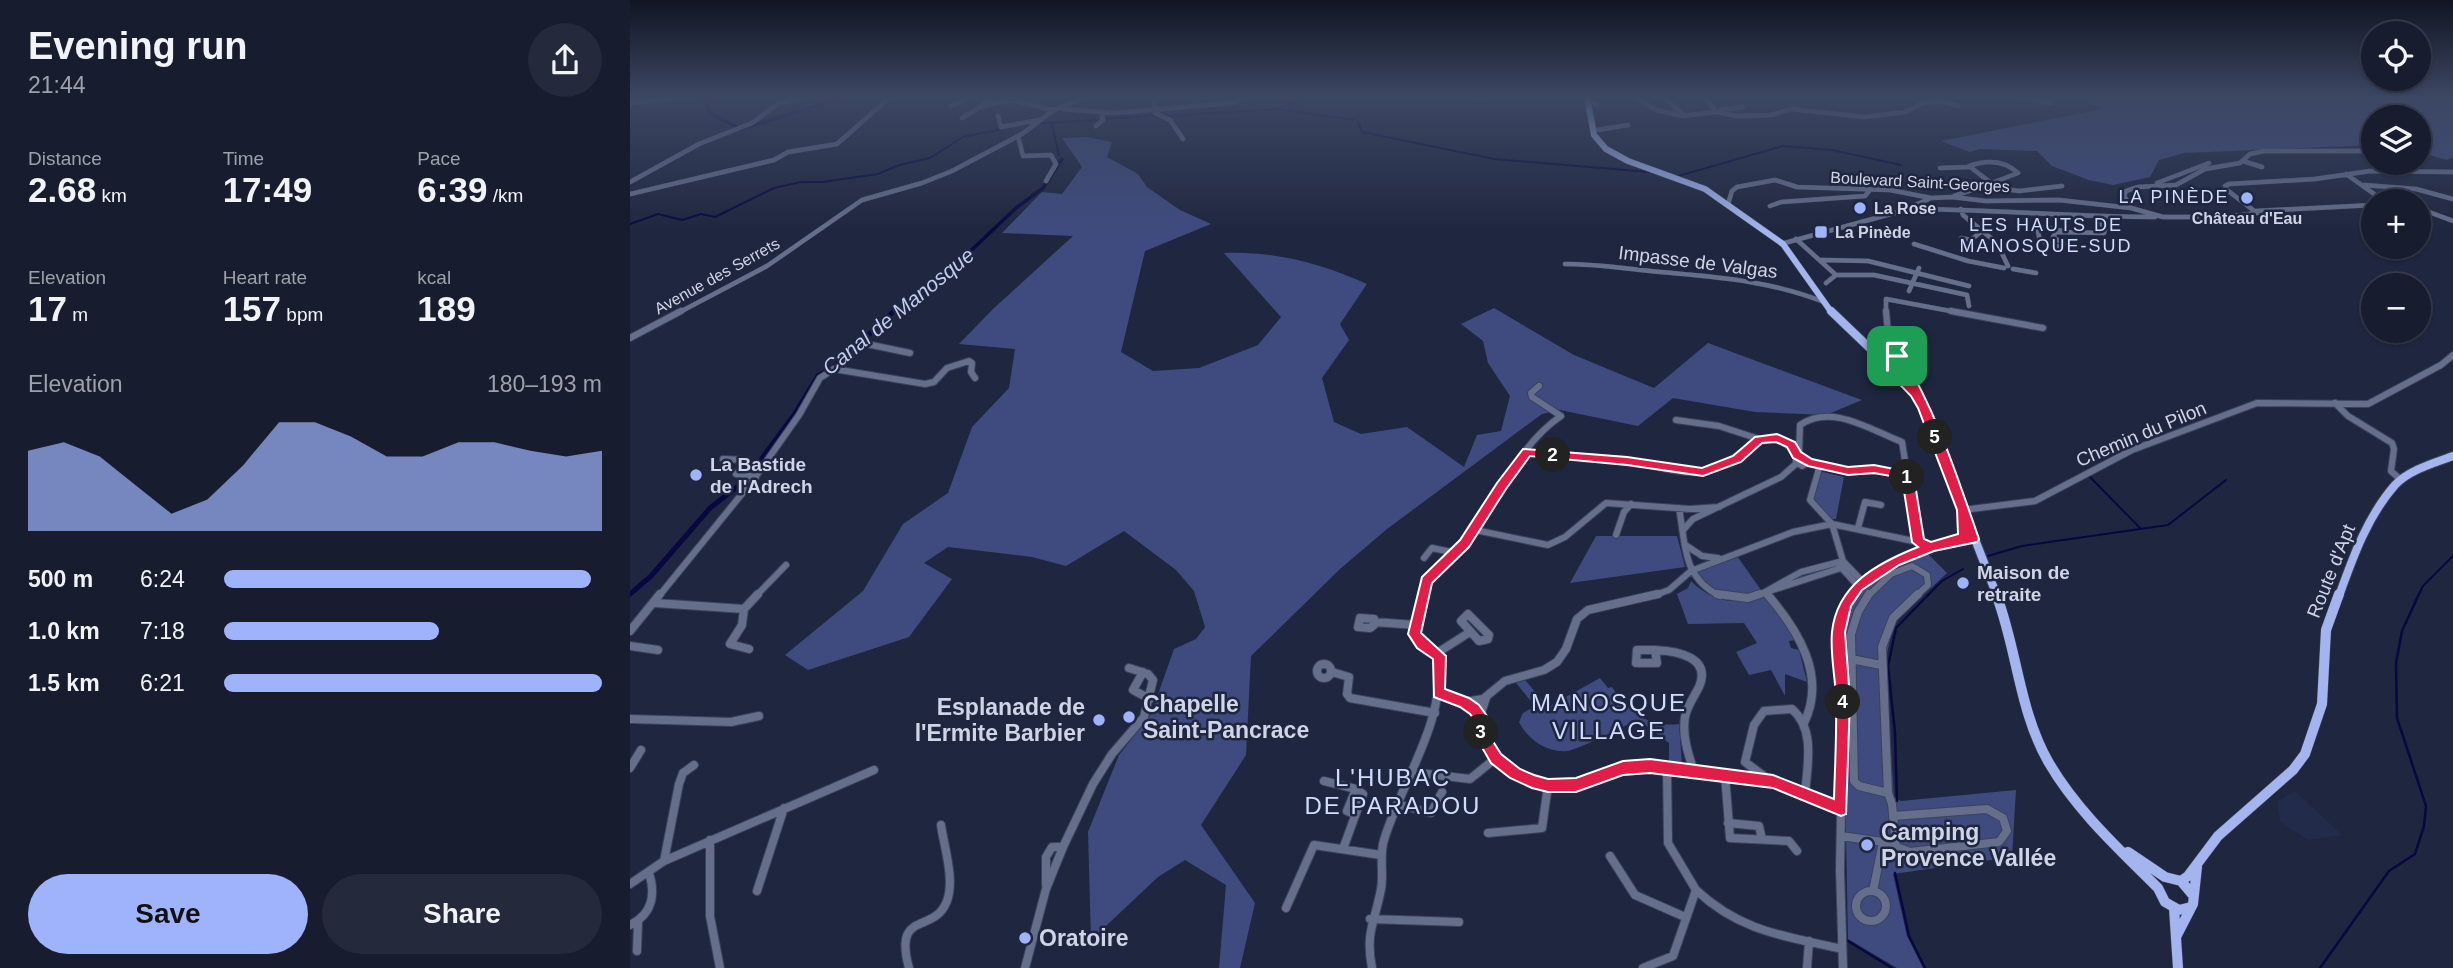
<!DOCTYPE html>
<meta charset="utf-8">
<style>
body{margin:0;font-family:Helvetica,sans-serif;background:#24293b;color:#f1f3f6;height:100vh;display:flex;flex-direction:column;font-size:26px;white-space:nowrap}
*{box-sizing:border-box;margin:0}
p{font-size:23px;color:#9ea1aa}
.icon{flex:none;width:38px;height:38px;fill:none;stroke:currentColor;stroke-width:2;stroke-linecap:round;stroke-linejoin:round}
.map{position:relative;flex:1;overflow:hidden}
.side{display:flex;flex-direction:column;background:#171c2f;width:630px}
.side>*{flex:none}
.controls{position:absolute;left:1731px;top:21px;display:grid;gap:14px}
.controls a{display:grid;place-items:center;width:70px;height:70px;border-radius:50%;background:#171c2f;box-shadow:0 2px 5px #0004,0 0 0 2px #363a4b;font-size:35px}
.pin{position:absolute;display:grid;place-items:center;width:60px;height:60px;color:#fff;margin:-30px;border-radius:14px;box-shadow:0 4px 10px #0006}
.km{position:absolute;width:35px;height:35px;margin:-18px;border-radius:50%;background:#222;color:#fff;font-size:19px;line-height:35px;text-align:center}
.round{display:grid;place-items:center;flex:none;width:74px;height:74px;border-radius:37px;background:#24293b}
.summary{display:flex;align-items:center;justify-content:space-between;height:119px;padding:0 28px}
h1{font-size:38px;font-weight:700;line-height:52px}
.figures{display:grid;grid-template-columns:repeat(3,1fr);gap:10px;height:119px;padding:7px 28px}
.figures div{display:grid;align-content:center}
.figures b{font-size:35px;font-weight:700}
.figures small{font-size:19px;font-weight:400}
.figures p{font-size:19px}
.chart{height:196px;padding:14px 28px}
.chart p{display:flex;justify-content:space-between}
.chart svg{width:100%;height:126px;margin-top:7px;fill:#9fb3fd;opacity:.7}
.action{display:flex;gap:14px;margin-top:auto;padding:14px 28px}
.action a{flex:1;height:80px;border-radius:42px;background:#9fb3fd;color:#111;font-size:28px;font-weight:700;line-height:80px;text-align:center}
.action a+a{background:#24293b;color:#f1f3f6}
ul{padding:0 28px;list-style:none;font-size:23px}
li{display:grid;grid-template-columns:112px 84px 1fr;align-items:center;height:52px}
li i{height:18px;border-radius:9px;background:#9fb3fd}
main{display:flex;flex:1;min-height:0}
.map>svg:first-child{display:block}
.built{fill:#232b4b}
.green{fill:#3f4b7e}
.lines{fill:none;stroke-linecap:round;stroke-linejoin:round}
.stream-far1{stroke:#080840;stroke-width:2}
.stream{stroke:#080840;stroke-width:2.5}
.canal-far1{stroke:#080840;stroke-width:3.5}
.canal{stroke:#080840;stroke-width:5}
.minor-far2-casing{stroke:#3b425a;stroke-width:5}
.minor-far1-casing{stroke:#3b425a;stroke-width:8}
.minor-casing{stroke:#3b425a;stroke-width:10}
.major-far2-casing{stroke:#3b425a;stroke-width:7}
.major-far1-casing{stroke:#3b425a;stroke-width:10}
.major-casing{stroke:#3b425a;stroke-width:11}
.minor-far2{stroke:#656e8a;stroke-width:4.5}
.minor-far1{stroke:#656e8a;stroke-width:6}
.minor{stroke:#656e8a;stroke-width:8}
.major-far2{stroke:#a3b4ee;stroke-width:6}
.major-far1{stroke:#a3b4ee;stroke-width:8}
.major{stroke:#a3b4ee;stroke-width:10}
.route{fill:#e11d48;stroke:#fff;stroke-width:2;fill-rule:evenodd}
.poi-dot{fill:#9fb3fd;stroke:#1f263f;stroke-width:2.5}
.labels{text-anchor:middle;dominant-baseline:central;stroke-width:5;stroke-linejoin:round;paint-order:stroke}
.far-street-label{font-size:16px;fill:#cfd4e6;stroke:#1f263f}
.far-poi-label{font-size:16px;font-weight:bold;fill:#cfd4e6;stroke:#1f263f;text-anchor:start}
.far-neighbourhood-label{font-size:18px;letter-spacing:2px;fill:#d1dcfe;stroke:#1f263f}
.street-label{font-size:19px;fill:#cfd4e6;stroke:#1f263f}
.poi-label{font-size:19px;font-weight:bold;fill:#cfd4e6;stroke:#1f263f;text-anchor:start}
.water-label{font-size:21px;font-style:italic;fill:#c2cdf1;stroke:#1f263f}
.near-poi-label{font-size:23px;font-weight:bold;fill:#cfd4e6;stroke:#1f263f;text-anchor:start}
.near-neighbourhood-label{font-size:24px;letter-spacing:2px;fill:#d1dcfe;stroke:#1f263f}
</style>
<main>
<section class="side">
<div class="summary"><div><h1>Evening run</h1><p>21:44</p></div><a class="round"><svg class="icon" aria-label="share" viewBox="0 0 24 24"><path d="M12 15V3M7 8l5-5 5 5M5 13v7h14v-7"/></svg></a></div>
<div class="figures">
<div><p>Distance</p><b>2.68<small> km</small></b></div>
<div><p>Time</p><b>17:49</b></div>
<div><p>Pace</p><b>6:39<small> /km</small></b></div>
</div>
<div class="figures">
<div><p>Elevation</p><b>17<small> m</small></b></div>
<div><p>Heart rate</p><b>157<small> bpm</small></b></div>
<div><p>kcal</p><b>189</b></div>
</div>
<div class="chart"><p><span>Elevation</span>180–193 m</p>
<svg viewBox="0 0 160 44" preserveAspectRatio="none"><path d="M0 44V16L10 13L20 18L30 28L40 38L50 33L60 21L70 6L80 6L90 11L100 18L110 18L120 13L130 13L140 16L150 18L160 16V44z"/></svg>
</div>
<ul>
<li><b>500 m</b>6:24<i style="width:97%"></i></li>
<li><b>1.0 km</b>7:18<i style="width:57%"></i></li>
<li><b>1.5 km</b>6:21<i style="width:100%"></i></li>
</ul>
<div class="action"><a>Save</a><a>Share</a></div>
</section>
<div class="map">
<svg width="1823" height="968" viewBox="0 0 1823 968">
<rect width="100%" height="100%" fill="#1f263f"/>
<path class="built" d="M1665,791L1712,835L1678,840L1650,822L1647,801Z"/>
<path class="green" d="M1452,97H1823V157L1817,160L1789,152L1788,117H1743V145L1554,153L1529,160L1520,177L1483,185L1459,180L1422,166L1407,151L1350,149L1340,152L1311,141L1472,109Z
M457,137L482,142L477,157L508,174L517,187L550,210L581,224L515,251L491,352L523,371L569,368L628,345L651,317L594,253C645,251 690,263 737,284L710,324L719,340L692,378L704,422L731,434L777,427L834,467L847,435L871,431L880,396L858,363L853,341L831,324L864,308L944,355L1024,388L1078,343L1232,400L1196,415L1125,412L1043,398L1008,426L930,410L912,414L757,529L710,569L621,656L616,755L571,825L625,903L610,968H589L596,885L555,860L528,877L461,940L458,832L489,755L521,714L544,649L566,639L575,627L564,591L546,570L494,531L436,566L402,557L318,547L294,563L322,579L279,637L178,670L155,655L233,591L273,524L318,493L342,427L379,388L385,349L329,344L363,309L443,236L372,233L412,192L432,194L452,167L432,138Z
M1193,472L1214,477L1206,519H1200L1183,500L1190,473Z
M966,536H1047L1055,567L940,583Z
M1297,553L1317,573L1268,619L1263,627L1255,662L1264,797L1271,801L1386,790L1382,857L1263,874L1277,936L1293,968H1267L1218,939L1212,627C1225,585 1257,567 1297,553Z
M1107,556L1131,590C1117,598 1089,597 1075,586C1071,583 1069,575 1066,571Z
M1061,581C1083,603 1106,605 1135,596L1165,640L1159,641L1161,648L1169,650L1177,682L1155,674V696L1141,670L1119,675L1106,652L1127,643L1114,623L1058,624L1047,594L1058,588Z
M970,678L978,688L982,687C998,711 1018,728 1049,724L1052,765L1039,763V743L1008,720C993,726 950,749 937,751C917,753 897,739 889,722L893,713L905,706L886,683L895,680L918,707Z"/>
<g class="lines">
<path class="stream-far1" d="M648,109L676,97
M537,116L647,109L724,120
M474,119L528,115
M728,122L732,132L864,159L1019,172
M412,123L469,120
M422,125L429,155
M1048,176L1153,146L1202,150L1271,165
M0,224L28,214L52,220L71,214L85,217L144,188L171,182H192L248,174L269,165L300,158L333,137L372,129
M1459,476L1511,529
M1358,556L1392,546L1538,525L1596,480
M1297,596L1312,581L1333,569
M1788,596L1793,586L1823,556"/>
<path class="stream" d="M1267,801L1265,733L1258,666L1266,628L1299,594
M1265,873L1279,936L1295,968
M1218,941L1262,968
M1690,968L1759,871L1785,854L1794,826L1796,806L1767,718L1766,663L1772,631L1789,594"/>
<path class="canal-far1" d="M68,97L77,105L80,113L111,129L216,97
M262,313L293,296L386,208L413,188L432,159"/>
<path class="canal" d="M0,594L21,576L80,508L116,480L164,415L188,376L203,368L264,311"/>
<defs>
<path id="minor-far2" d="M361,97L352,106L382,100L422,110
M524,97L525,113L540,120L553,139
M1005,97L1026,110L1052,116L1086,112L1107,116L1141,115L1161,109L1235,117L1275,112L1293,103L1313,101L1328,106
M1033,97L1054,115
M1074,97L1086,112
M1386,97L1421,103L1409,101
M847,99L857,97
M957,100L967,105
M0,103L64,97
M321,106L339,97
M433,109L483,113L602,103L613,97
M1090,110L1113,107
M368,116L371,127L409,120
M332,118L352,106
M466,126L473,120L471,112
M967,130L998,125
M388,136L393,156L421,155L426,164L416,181
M1613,161L1632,167
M1310,168L1339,167
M1716,174L1754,201
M0,182L69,144L122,123L149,103L180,97
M1527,183L1579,163
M1734,185L1786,189L1823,199
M1354,186L1388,173C1374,160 1356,160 1339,166L1361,183
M0,194L144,160L158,152L207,144L260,97
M1324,196L1354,186L1389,191L1432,186
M1098,204L1102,191L1107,187L1145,180L1167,187L1260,190L1301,198L1322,197L1356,201L1429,200L1501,208L1533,217H1594L1627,213L1597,190L1595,186L1599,184L1685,179L1740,171L1823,172
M1140,206L1151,202L1235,196L1239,191
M1501,208L1494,196L1496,191L1508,187L1546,185L1575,169L1610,163L1620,154L1634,151H1743
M1788,208L1823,221
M1276,209C1359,209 1442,217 1525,217
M1331,209L1333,215L1367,243L1378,266
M1626,211L1743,205
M1433,231L1411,227L1408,230L1409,237L1416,243L1430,247L1434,244L1423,237L1426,232L1474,233L1475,230L1467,217
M1331,238L1341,240L1352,231
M1166,239L1206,275H1244L1337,295L1339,306
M1151,244L1268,212L1299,199
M1284,244L1338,261L1374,268
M1192,260L1238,261L1339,286
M935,264C967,264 990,268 1020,271C1082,277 1135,279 1194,302
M1383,269L1406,273
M1196,283L1206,275
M1279,291L1289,268
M48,313L137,266L232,200L292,183L322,171L392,134L424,110L456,97
M1256,313V299L1331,313"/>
<path id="minor-far1" d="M1256,311L1259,343L1285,392
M1321,311L1413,328
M0,338L51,311
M1260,362L1276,373
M204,369L295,384L304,382L317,368L339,361L342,363L341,372L345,378
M1705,403L1718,416L1762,443L1764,449L1761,471L1771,480
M1046,420L1089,426L1129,439
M897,452C931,455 966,457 1000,461C1021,464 1048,474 1070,472C1110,469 1135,412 1167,455
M1167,455L1178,462L1172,466L1166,461Z
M1169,455L1170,425C1201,403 1241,430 1272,442L1288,542
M93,459L117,460L115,466L106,474L126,477
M1178,462L1218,471H1265L1279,478
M1190,465L1180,500L1202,524L1213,561L1233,582
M1049,508C1056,546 1052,577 1090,596
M1228,528L1235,502L1251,505
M845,530L918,545L935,537L976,503L1060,509L1089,507
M1053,530L1063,519L1151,477L1167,463
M986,535L994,512L1001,504
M1334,535L1333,510L1405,501L1502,450L1627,403L1738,404L1811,365L1823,355
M1057,546L1072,556L1088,558
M794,558L802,548L826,553
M1208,564L1228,586
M1135,592L1138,596
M1135,592L1171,572L1213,561
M29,596L124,479L169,415L190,378L212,364L232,343L280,353
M126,596L156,565
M791,596C800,564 820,563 837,539C868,499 888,445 931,416L902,397L901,393L909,386
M1022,596L1039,590L1061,571L1163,532L1202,524L1288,542L1300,547
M1124,596L1217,566
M1221,596C1248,558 1299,544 1343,539
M1238,596L1261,574L1282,566L1297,575L1298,585L1286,596"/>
<path id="minor" d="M1087,594L1118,598L1130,594
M1137,594C1168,630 1197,676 1174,723
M1239,594L1228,612L1221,634L1224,781L1229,786L1258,793
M25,603L114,609L128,594
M114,609L112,625L100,644L119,649
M838,614L859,635L858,639L849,641L831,621Z
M730,618L744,619V625L740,628L728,627Z
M744,622L786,625
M0,631L30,594
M0,646L28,650
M1007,650H1025L1027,663H1006Z
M1025,650C1047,651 1082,657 1069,687C1064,697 1057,706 1055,717C1052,735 1058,754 1064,771
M807,653L840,632
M1221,659L1251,665
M687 671a7 7 0 1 1 14 0a7 7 0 1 1-14 0Z
M513,672L503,690L520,699
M702,672L719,677L717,694L720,698L805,713
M808,692L835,702L853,699L875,681L914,670L927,662L936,649L947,619L958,610L1028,594
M856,698L850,716L854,740L873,765L902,782L941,786L998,767L1020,766L1143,781L1211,808
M0,719L101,722L129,716
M0,768L11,750
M789,773L840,779L866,758
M1095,775L1100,838L1159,841L1167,851
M1138,779L1115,762L1124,725L1134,711L1162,709C1186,730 1177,766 1175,795
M694,781L726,789
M1258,793L1262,804L1266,847
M1258,793L1252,647L1263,618L1288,594
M767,804L801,813L812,792
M1098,823L1129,826L1132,839
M858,833L912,828L918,785
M1211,836L1253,842L1280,852L1369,842L1377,831L1373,818L1357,809L1263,816
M80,840V916L90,968
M713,849L733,794L726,789L717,811L725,814
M980,856L1005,895L1055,917
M34,861L49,784L53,773L64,765
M0,884L34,861L244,770
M416,885V857L422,847H433
M1066,890C1111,932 1155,936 1212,949
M1226 906a15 15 0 1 1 30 0a15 15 0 1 1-30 0Z
M127,891L154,808
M1243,891L1253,842
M656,908L684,845L751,855
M740,919L829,922
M0,925C22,914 26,896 19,873
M7,951L8,922
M279,968C263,909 304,935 317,901C325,879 314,847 311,825
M395,968L416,889L433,847L463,784L482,754L514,717L523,680L518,674L499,668
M742,968C735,932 745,922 751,889C754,873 749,856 754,840C773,778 815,724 809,656L791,644L784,634L792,594
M1013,968L1043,956L1066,890L1038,843L1037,768
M1177,968L1179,941
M1213,968L1210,870L1213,706L1208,639L1212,613L1222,594"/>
<path id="major-far2" d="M957,97L964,135L976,149L998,161L1075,189L1153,244L1202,313"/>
<path id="major-far1" d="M1201,311L1273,380L1285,394L1298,418L1367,596
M1709,596C1723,557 1737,517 1765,485C1779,470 1804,463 1823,456"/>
<path id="major" d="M1366,594C1387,648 1389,712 1419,763C1447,811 1489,849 1528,888L1535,902L1549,910L1561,907
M1498,852L1535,877L1551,881L1562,894
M1551,881L1558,876L1588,836L1663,770L1675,754L1692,704L1696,630L1709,594
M1544,908L1548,968
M1546,937L1563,904L1567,867"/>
</defs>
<use href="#minor-far2" class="minor-far2-casing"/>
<use href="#minor-far1" class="minor-far1-casing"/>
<use href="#minor" class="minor-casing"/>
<use href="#major-far2" class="major-far2-casing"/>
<use href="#major-far1" class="major-far1-casing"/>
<use href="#major" class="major-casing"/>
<use href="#minor-far2" class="minor-far2"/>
<use href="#minor-far1" class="minor-far1"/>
<use href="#minor" class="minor"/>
<use href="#major-far2" class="major-far2"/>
<use href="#major-far1" class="major-far1"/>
<use href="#major" class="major"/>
</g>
<linearGradient id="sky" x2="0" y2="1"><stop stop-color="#111523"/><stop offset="0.42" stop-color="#3c4763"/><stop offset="1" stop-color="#3c4763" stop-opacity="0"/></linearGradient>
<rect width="1823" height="232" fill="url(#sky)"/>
<path class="route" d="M1267,353L1271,354C1306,410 1327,476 1349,539L1347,542L1304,551L1269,565L1232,590L1221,606L1215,632L1220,699L1216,814L1211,816L1143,788L1020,773L993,775L946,792H918L902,788L880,778L861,763L846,737L843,718L840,714L830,707L804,697L803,659L787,648L778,634L792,577L830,540L867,483L893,449L997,457L1072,468L1103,456L1125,437L1147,434L1165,442L1171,452L1182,459L1218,467L1244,465L1279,472L1284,478L1294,539L1301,542L1328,534L1327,510L1288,408L1281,396L1250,364ZM1265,362L1275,377L1262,364ZM1146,442L1157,447L1163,458L1178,466L1218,475L1244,473L1272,478L1282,542L1288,547C1248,563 1207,584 1202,632C1200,653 1205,676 1206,696C1207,730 1205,765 1204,799L1143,775L1020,759L993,761L946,778L918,779L904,775L890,769L871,754L859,735L857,716L849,705L839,698L815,689L816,656L791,633L802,583L839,547L876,489L900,456L997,465L1073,476L1111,462L1132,443Z"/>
<g class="poi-dot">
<circle cx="1617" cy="198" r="7"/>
<circle cx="1230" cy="208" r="7"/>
<rect x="1184" y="225" width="14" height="14" rx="3.5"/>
<circle cx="66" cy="475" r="7"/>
<circle cx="1333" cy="583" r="7"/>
<circle cx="499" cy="717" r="7"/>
<circle cx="469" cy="720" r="7"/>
<circle cx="1237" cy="845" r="7"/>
<circle cx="395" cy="938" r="7"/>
</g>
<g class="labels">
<g class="far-street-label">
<text transform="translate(1290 182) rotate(3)">Boulevard Saint-Georges</text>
<text transform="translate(87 276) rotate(-29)">Avenue des Serrets</text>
</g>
<g class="far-poi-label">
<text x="1244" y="208">La Rose</text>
<text x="1617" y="218" text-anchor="middle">Château d'Eau</text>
<text x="1205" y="232">La Pinède</text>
</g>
<g class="far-neighbourhood-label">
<text x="1544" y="197">LA PINÈDE</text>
<text x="1416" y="225">LES HAUTS DE<tspan x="1416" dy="21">MANOSQUE-SUD</tspan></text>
</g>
<g class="street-label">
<text transform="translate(1068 262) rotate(7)">Impasse de Valgas</text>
<text transform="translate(1511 434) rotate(-23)">Chemin du Pilon</text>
<text transform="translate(1701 571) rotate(-68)">Route d'Apt</text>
</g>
<g class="poi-label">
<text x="80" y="464">La Bastide<tspan x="80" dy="22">de l'Adrech</tspan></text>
<text x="1347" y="572">Maison de<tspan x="1347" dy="22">retraite</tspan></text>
</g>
<g class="water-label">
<text transform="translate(268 311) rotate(-39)">Canal de Manosque</text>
</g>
<g class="near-poi-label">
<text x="513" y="704">Chapelle<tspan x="513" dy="26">Saint-Pancrace</tspan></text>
<text x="455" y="707" text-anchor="end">Esplanade de<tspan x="455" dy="26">l'Ermite Barbier</tspan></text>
<text x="1251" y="832">Camping<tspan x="1251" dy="26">Provence Vallée</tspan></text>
<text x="409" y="938">Oratoire</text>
</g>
<g class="near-neighbourhood-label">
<text x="979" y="702">MANOSQUE<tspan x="979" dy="28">VILLAGE</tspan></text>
<text x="763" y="777">L'HUBAC<tspan x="763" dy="28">DE PARADOU</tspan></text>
</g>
</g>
</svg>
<div class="controls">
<a><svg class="icon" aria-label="locate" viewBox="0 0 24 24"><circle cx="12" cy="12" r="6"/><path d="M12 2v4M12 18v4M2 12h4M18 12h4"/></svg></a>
<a><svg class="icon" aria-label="layers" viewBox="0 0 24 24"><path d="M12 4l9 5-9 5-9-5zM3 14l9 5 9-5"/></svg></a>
<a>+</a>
<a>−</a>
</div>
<div class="pin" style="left:1267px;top:356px;background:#1e9e55"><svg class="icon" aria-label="arrive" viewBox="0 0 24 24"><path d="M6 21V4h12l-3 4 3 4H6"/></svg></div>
<b class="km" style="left:1277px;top:477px">1</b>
<b class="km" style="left:923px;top:455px">2</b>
<b class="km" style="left:851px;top:732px">3</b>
<b class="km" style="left:1213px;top:702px">4</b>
<b class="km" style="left:1305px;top:437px">5</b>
</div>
</main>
